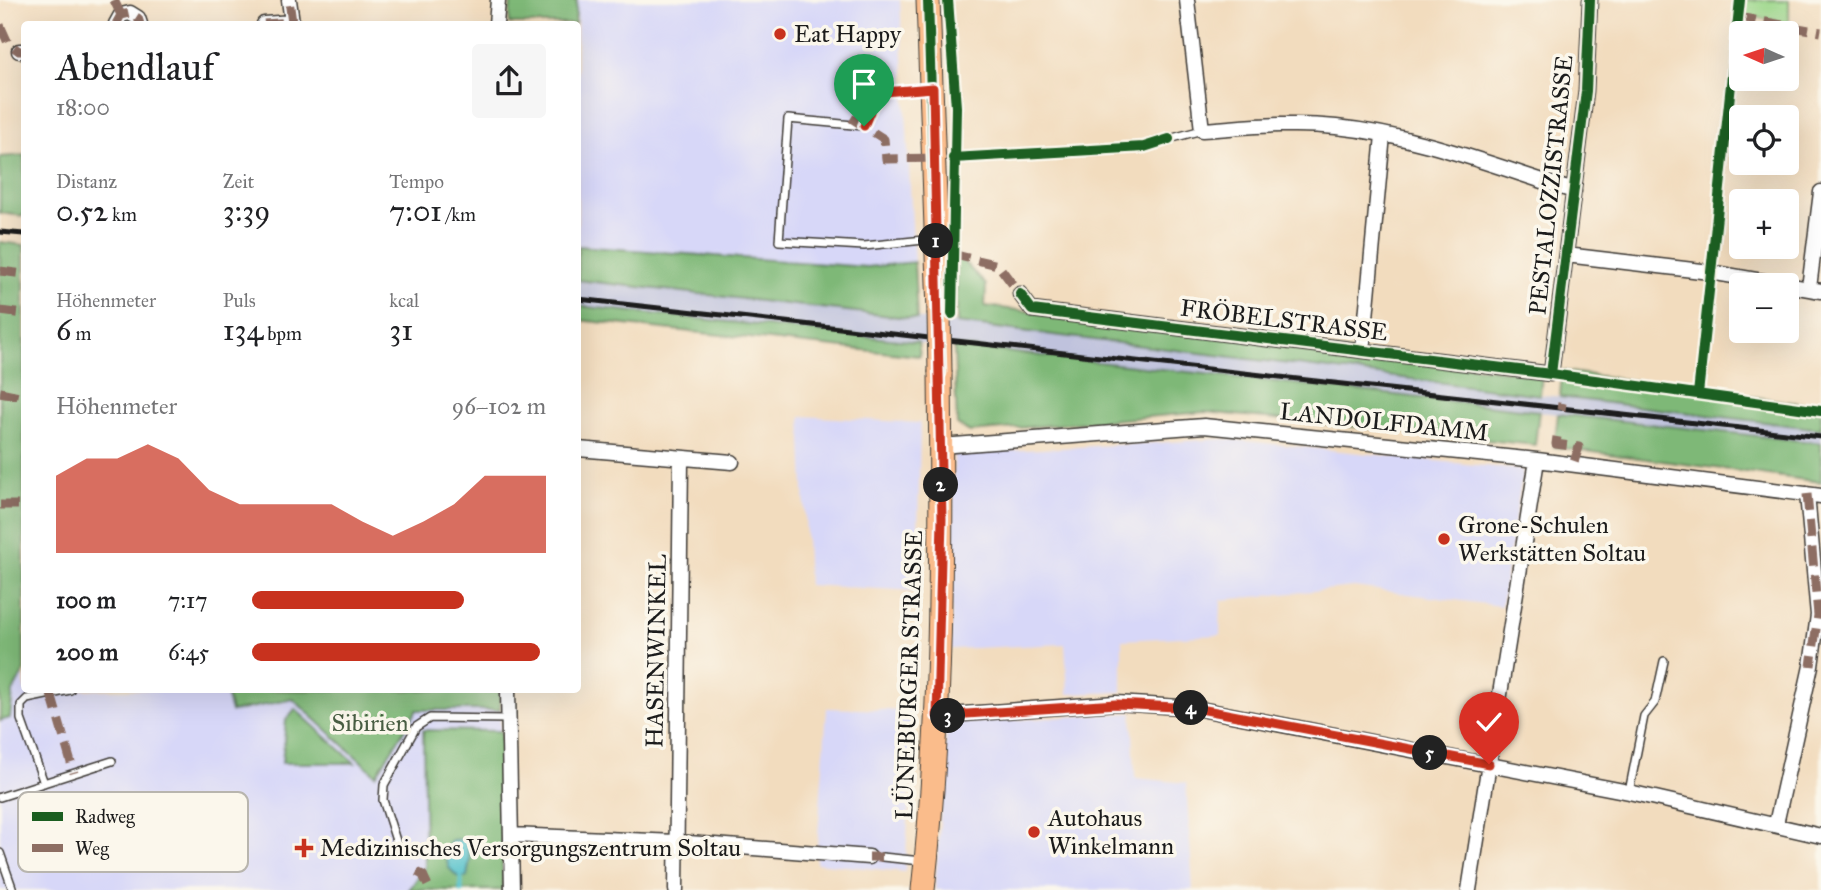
<!DOCTYPE html>
<html lang="de">
<meta charset="utf-8">
<style>
body{margin:0;font-family:"IM FELL Great Primer",serif;background:#f6f6f6;color:#202124;height:100vh;display:flex;flex-direction:column;font-size:26px;white-space:nowrap}
*{box-sizing:border-box;margin:0}
p{font-size:23px;color:#757577}
.icon{flex:none;width:38px;height:38px;fill:none;stroke:currentColor;stroke-width:2;stroke-linecap:round;stroke-linejoin:round}
.map{position:relative;flex:1;overflow:hidden}
.sheet{position:absolute;left:21px;top:21px;width:560px;height:672px;display:flex;flex-direction:column;background:#fff;border-radius:7px;box-shadow:0 7px 28px #0002}
.sheet>*{flex:none}
.needle{width:46px;rotate:273deg}
.fabs{position:absolute;left:1729px;top:21px;display:grid;gap:14px}
.fabs a{display:grid;place-items:center;width:70px;height:70px;border-radius:7px;background:#fff;box-shadow:0 7px 28px #0002;font-size:35px}
.pin{position:absolute;display:grid;place-items:center;width:60px;height:60px;color:#fff;margin:-72px -30px;border-radius:50% 50% 50% 0;rotate:-45deg;box-shadow:0 0 7px #0007}
.pin .icon{rotate:45deg}
.km{position:absolute;width:35px;height:35px;margin:-18px;border-radius:50%;background:#222;color:#fff;font-size:19px;line-height:35px;text-align:center}
.round{display:grid;place-items:center;flex:none;width:74px;height:74px;border-radius:7px;background:#f6f6f6}
.headline{display:flex;align-items:center;justify-content:space-between;height:119px;padding:0 35px}
h1{font-size:38px;font-weight:600;line-height:52px}
.figures{display:grid;grid-template-columns:repeat(3,1fr);gap:10px;height:119px;padding:7px 35px}
.figures div{display:grid;align-content:center}
.figures b{font-size:30px;font-weight:600}
.figures small{font-size:19px;font-weight:400}
.figures p{font-size:19px}
.chart{height:196px;padding:14px 35px}
.chart p{display:flex;justify-content:space-between}
.chart svg{width:100%;height:126px;margin-top:7px;fill:#c8321e;opacity:.7}
ul{padding:0 35px;list-style:none;font-size:23px}
li{display:grid;grid-template-columns:112px 84px 1fr;align-items:center;height:52px}
li i{height:18px;border-radius:9px;background:#c8321e}
.map>svg:first-child{display:block}
.built{fill:#d7d7f8}
.industrial{fill:#bfc2dd}
.green{fill:#9dd88b;stroke:#5c7a54;stroke-width:2}
.forest{fill:#7eb877;stroke:#4d6a4a;stroke-width:2}
.water{fill:#53c1cb;stroke:#386e74;stroke-width:2}
.lines{fill:none;stroke-linecap:round;stroke-linejoin:round}
.stream{stroke:#53c1cb;stroke-width:5}
.service-casing{stroke:#3c3934;stroke-width:10}
.minor-casing{stroke:#3c3934;stroke-width:17}
.primary-casing{stroke:#3c3934;stroke-width:25}
.service{stroke:#fff;stroke-width:7}
.minor{stroke:#fff;stroke-width:14}
.primary{stroke:#fabc8b;stroke-width:23}
.rail{stroke:#1c1c1c;stroke-width:5}
.primary-bridge-casing{stroke:#3c3934;stroke-width:25;stroke-linecap:butt}
.primary-bridge{stroke:#fabc8b;stroke-width:23}
.quiet{stroke:#8d6e63;stroke-width:9;stroke-dasharray:18 9;stroke-linecap:butt}
.cycleway-casing{stroke:#fbf7ec;stroke-width:15}
.cycleway{stroke:#1b5e20;stroke-width:10}
.route-casing{stroke:#fff;stroke-width:14}
.route{stroke:#c8321e;stroke-width:9}
.poi-dot{fill:#c8321e;stroke:#fbf7ec;stroke-width:2.5}
.labels{text-anchor:middle;dominant-baseline:central;stroke-width:7;stroke-linejoin:round;paint-order:stroke}
.poi-label{font-size:24px;fill:#1c1c1c;stroke:#fbf7ec;text-anchor:start}
.street-label{font-size:24px;fill:#1c1c1c;stroke:#fbf7ec}
.park-label{font-size:24px;fill:#495e43;stroke:#fbf7ec}
.key{fill:#fbf7ec;stroke:#b8b5ae;stroke-width:2}
.key-label{font-size:19px;fill:#1c1c1c}
</style>
<div class="map">
<svg width="1821" height="890" viewBox="0 0 1821 890">
<rect width="100%" height="100%" fill="#fbf7ec"/>
<filter id="ink" filterUnits="userSpaceOnUse"><feTurbulence type="fractalNoise" baseFrequency=".0143" numOctaves="2"/><feDisplacementMap in="SourceGraphic" scale="14" xChannelSelector="R" yChannelSelector="G"/><feConvolveMatrix kernelMatrix="1 2 1 2 8 2 1 2 1" color-interpolation-filters="sRGB"/></filter>
<filter id="wash" filterUnits="userSpaceOnUse"><feTurbulence type="fractalNoise" baseFrequency=".00686" numOctaves="4" result="noise"/><feDisplacementMap in="SourceGraphic" scale="28" xChannelSelector="R" yChannelSelector="G"/><feGaussianBlur stdDeviation="1.57" result="paint"/><feColorMatrix in="noise" values="0 0 0 0 0 0 0 0 0 0 0 0 0 0 0 0 0 1.4 0 .05"/><feComposite in="paint" operator="in"/></filter>
<g filter="url(#wash)">
<rect width="100%" height="100%" fill="#f2dcbe"/>
<path class="built" d="M577,0H900L914,262L867,267L578,246Z
M801,416L920,423L917,591L808,585Z
M1225,439L1523,470L1501,606L1354,587L1221,600L1220,635L1122,640V692L1068,694L1065,644L951,649L954,454Z
M24,671V690H225L232,711L293,699L376,775L417,710H500L503,890H0V721L10,718L13,692Z
M827,708L914,711L905,872L816,863Z
M1132,713L1135,778L1186,783L1193,890H935L947,724Z"/>
<path class="industrial" d="M578,280L957,323L1821,429V443L578,306Z"/>
<path class="green" d="M1743,0H1789V23L1742,15Z"/>
<path class="forest" d="M511,0H577L575,24H509Z
M24,155V216L0,213V157Z
M0,242L24,245V671L13,692L10,718L0,721Z
M578,246L867,267L914,262L917,319L578,280Z
M956,254L986,285L985,306L1542,375L1540,395L957,323Z
M578,306L918,342L920,356L578,320Z
M954,346L1539,411L1535,445L1205,412L970,432L957,425Z
M1562,371L1821,406V429L1560,397Z
M1558,414L1821,443V482L1554,447Z
M225,690H500V710H417L376,775L293,699L231,712Z
M295,709L355,763H282L286,720Z
M423,730L501,731L503,890H409L425,867Z"/>
<path class="water" d="M466,839L470,859L467,877H458L449,868L444,852L452,840Z"/>
<g class="lines">
<path class="stream" d="M461,877V890"/>
</g>
</g>
<g filter="url(#ink)">
<g class="lines">
<defs>
<path id="service" d="M929,88L884,92L872,107L864,126L788,119L779,241L864,246L934,239
M1169,139L1202,130
M44,783L21,719V705L27,699L70,690
M1629,792L1644,716L1655,702L1664,661
M0,797L112,761
M399,850L383,800L384,785L416,727L430,718L508,719
M0,853L13,890
M882,857L922,861"/>
<path id="minor" d="M1187,0L1202,130C1246,127 1292,122 1336,127C1417,135 1497,167 1574,191
M116,24L121,15L130,13L138,18L140,24
M264,24L292,22L289,0
M496,24L498,0
M19,51H24
M1566,255L1710,272L1821,291
M1809,288L1821,192
M1020,294L1032,310L1551,374L1586,91L1590,0
M1363,350L1383,135
M941,446L1204,426L1537,460L1821,496
M578,449L732,462
M508,690L512,890
M937,716L1116,703L1195,708L1629,792L1821,836
M1776,824L1811,666L1818,615L1807,494
M511,835L676,842L869,857
M676,890L681,460
M1469,890L1537,460"/>
<path id="primary" d="M928,0L939,312
M923,890C942,718 942,546 940,373"/>
</defs>
<use href="#service" class="service-casing"/>
<use href="#minor" class="minor-casing"/>
<use href="#primary" class="primary-casing"/>
<use href="#service" class="service"/>
<use href="#minor" class="minor"/>
<use href="#primary" class="primary"/>
<path class="rail" d="M0,232L24,234
M578,299L1821,437"/>
<defs>
<path id="primary-bridge" d="M939,312L940,373"/>
</defs>
<use href="#primary-bridge" class="primary-bridge-casing"/>
<use href="#primary-bridge" class="primary-bridge"/>
<path class="quiet" d="M114,0L121,15
M1738,17L1821,32
M116,24L121,15L130,13L138,18L140,24
M264,24L292,22L289,0
M0,25L8,43L19,51H24
M851,118L884,139L886,159L939,158
M951,254L998,265L1020,294
M0,271L24,274
M0,311L24,314
M0,392L24,397
M1561,410L1562,403
M1557,437L1556,444L1579,447L1573,465
M1807,494L1818,615L1811,666
M0,505H24
M51,694L74,773
M869,857H882
M417,872L423,875L430,890"/>
<defs>
<path id="cycleway" d="M928,0L940,373
M948,0L956,107L952,314
M953,158L1144,147L1169,139
M1020,294L1032,310L1551,374L1821,411
M1551,374L1586,91L1590,0
M1698,394L1740,0"/>
</defs>
<use href="#cycleway" class="cycleway-casing"/>
<use href="#cycleway" class="cycleway"/>
</g>
</g>
<g class="lines" filter="url(#ink)">
<defs>
<path id="route" d="M864,126L872,107L884,92L933,88L942,519L937,716L1116,704L1195,708L1489,764"/>
</defs>
<use href="#route" class="route-casing"/>
<use href="#route" class="route"/>
</g>
<g class="poi-dot">
<circle cx="780" cy="34" r="7"/>
<circle cx="1444" cy="539" r="7"/>
<circle cx="1034" cy="832" r="7"/>
<path d="M300.5 837.5h7v7h7v7h-7v7h-7v-7h-7v-7h7z"/>
</g>
<g class="labels">
<g class="poi-label">
<text x="794" y="34">Eat Happy</text>
<text x="1458" y="525">Grone-Schulen<tspan x="1458" dy="28">Werkstätten Soltau</tspan></text>
<text x="1048" y="818">Autohaus<tspan x="1048" dy="28">Winkelmann</tspan></text>
<text x="320" y="848">Medizinisches Versorgungszentrum Soltau</text>
</g>
<g class="street-label">
<text transform="translate(1551 185) rotate(-84)">PESTALOZZISTRASSE</text>
<text transform="translate(1284 320) rotate(7)">FRÖBELSTRASSE</text>
<text transform="translate(1384 422) rotate(6)">LANDOLFDAMM</text>
<text transform="translate(656 651) rotate(-89)">HASENWINKEL</text>
<text transform="translate(909 675) rotate(-88)">LÜNEBURGER STRASSE</text>
</g>
<g class="park-label">
<text x="370" y="723">Sibirien</text>
</g>
</g>
<rect x="18" y="792" width="230" height="80" rx="10" class="key"/>
<rect x="32" y="812" width="31" height="9" fill="#1b5e20"/>
<rect x="32" y="844" width="31" height="8" fill="#8d6e63"/>
<g class="key-label">
<text x="75" y="823">Radweg</text>
<text x="75" y="855">Weg</text>
</g>
</svg>
<div class="fabs">
<a><svg class="needle" viewBox="-14 -14 28 28"><path d="M0-13l5 13h-10z" fill="#e53935"/><path d="M0 13l5-13h-10z" fill="#757577"/></svg></a>
<a><svg class="icon" aria-label="locate" viewBox="0 0 24 24"><circle cx="12" cy="12" r="6"/><path d="M12 2v4M12 18v4M2 12h4M18 12h4"/></svg></a>
<a>+</a>
<a>−</a>
</div>
<div class="pin" style="left:864px;top:126px;background:#1e9e55"><svg class="icon" aria-label="arrive" viewBox="0 0 24 24"><path d="M6 21V4h12l-3 4 3 4H6"/></svg></div>
<div class="pin" style="left:1489px;top:764px;background:#d93025"><svg class="icon" aria-label="check" viewBox="0 0 24 24"><path d="M5 12l5 5 9-10"/></svg></div>
<b class="km" style="left:936px;top:241px">1</b>
<b class="km" style="left:941px;top:485px">2</b>
<b class="km" style="left:948px;top:716px">3</b>
<b class="km" style="left:1191px;top:708px">4</b>
<b class="km" style="left:1430px;top:753px">5</b>
<section class="sheet">
<div class="headline"><div><h1>Abendlauf</h1><p>18:00</p></div><a class="round"><svg class="icon" aria-label="share" viewBox="0 0 24 24"><path d="M12 15V3M7 8l5-5 5 5M5 13v7h14v-7"/></svg></a></div>
<div class="figures">
<div><p>Distanz</p><b>0.52<small> km</small></b></div>
<div><p>Zeit</p><b>3:39</b></div>
<div><p>Tempo</p><b>7:01<small> /km</small></b></div>
</div>
<div class="figures">
<div><p>Höhenmeter</p><b>6<small> m</small></b></div>
<div><p>Puls</p><b>134<small> bpm</small></b></div>
<div><p>kcal</p><b>31</b></div>
</div>
<div class="chart"><p><span>Höhenmeter</span>96–102 m</p>
<svg viewBox="0 0 160 44" preserveAspectRatio="none"><path d="M0 44V17L10 11L20 11L30 6L40 11L50 22L60 27L70 27L80 27L90 27L100 33L110 38L120 33L130 27L140 17L150 17L160 17V44z"/></svg>
</div>
<ul>
<li><b>100 m</b>7:17<i style="width:72%"></i></li>
<li><b>200 m</b>6:45<i style="width:98%"></i></li>
</ul>
</section>
</div>
